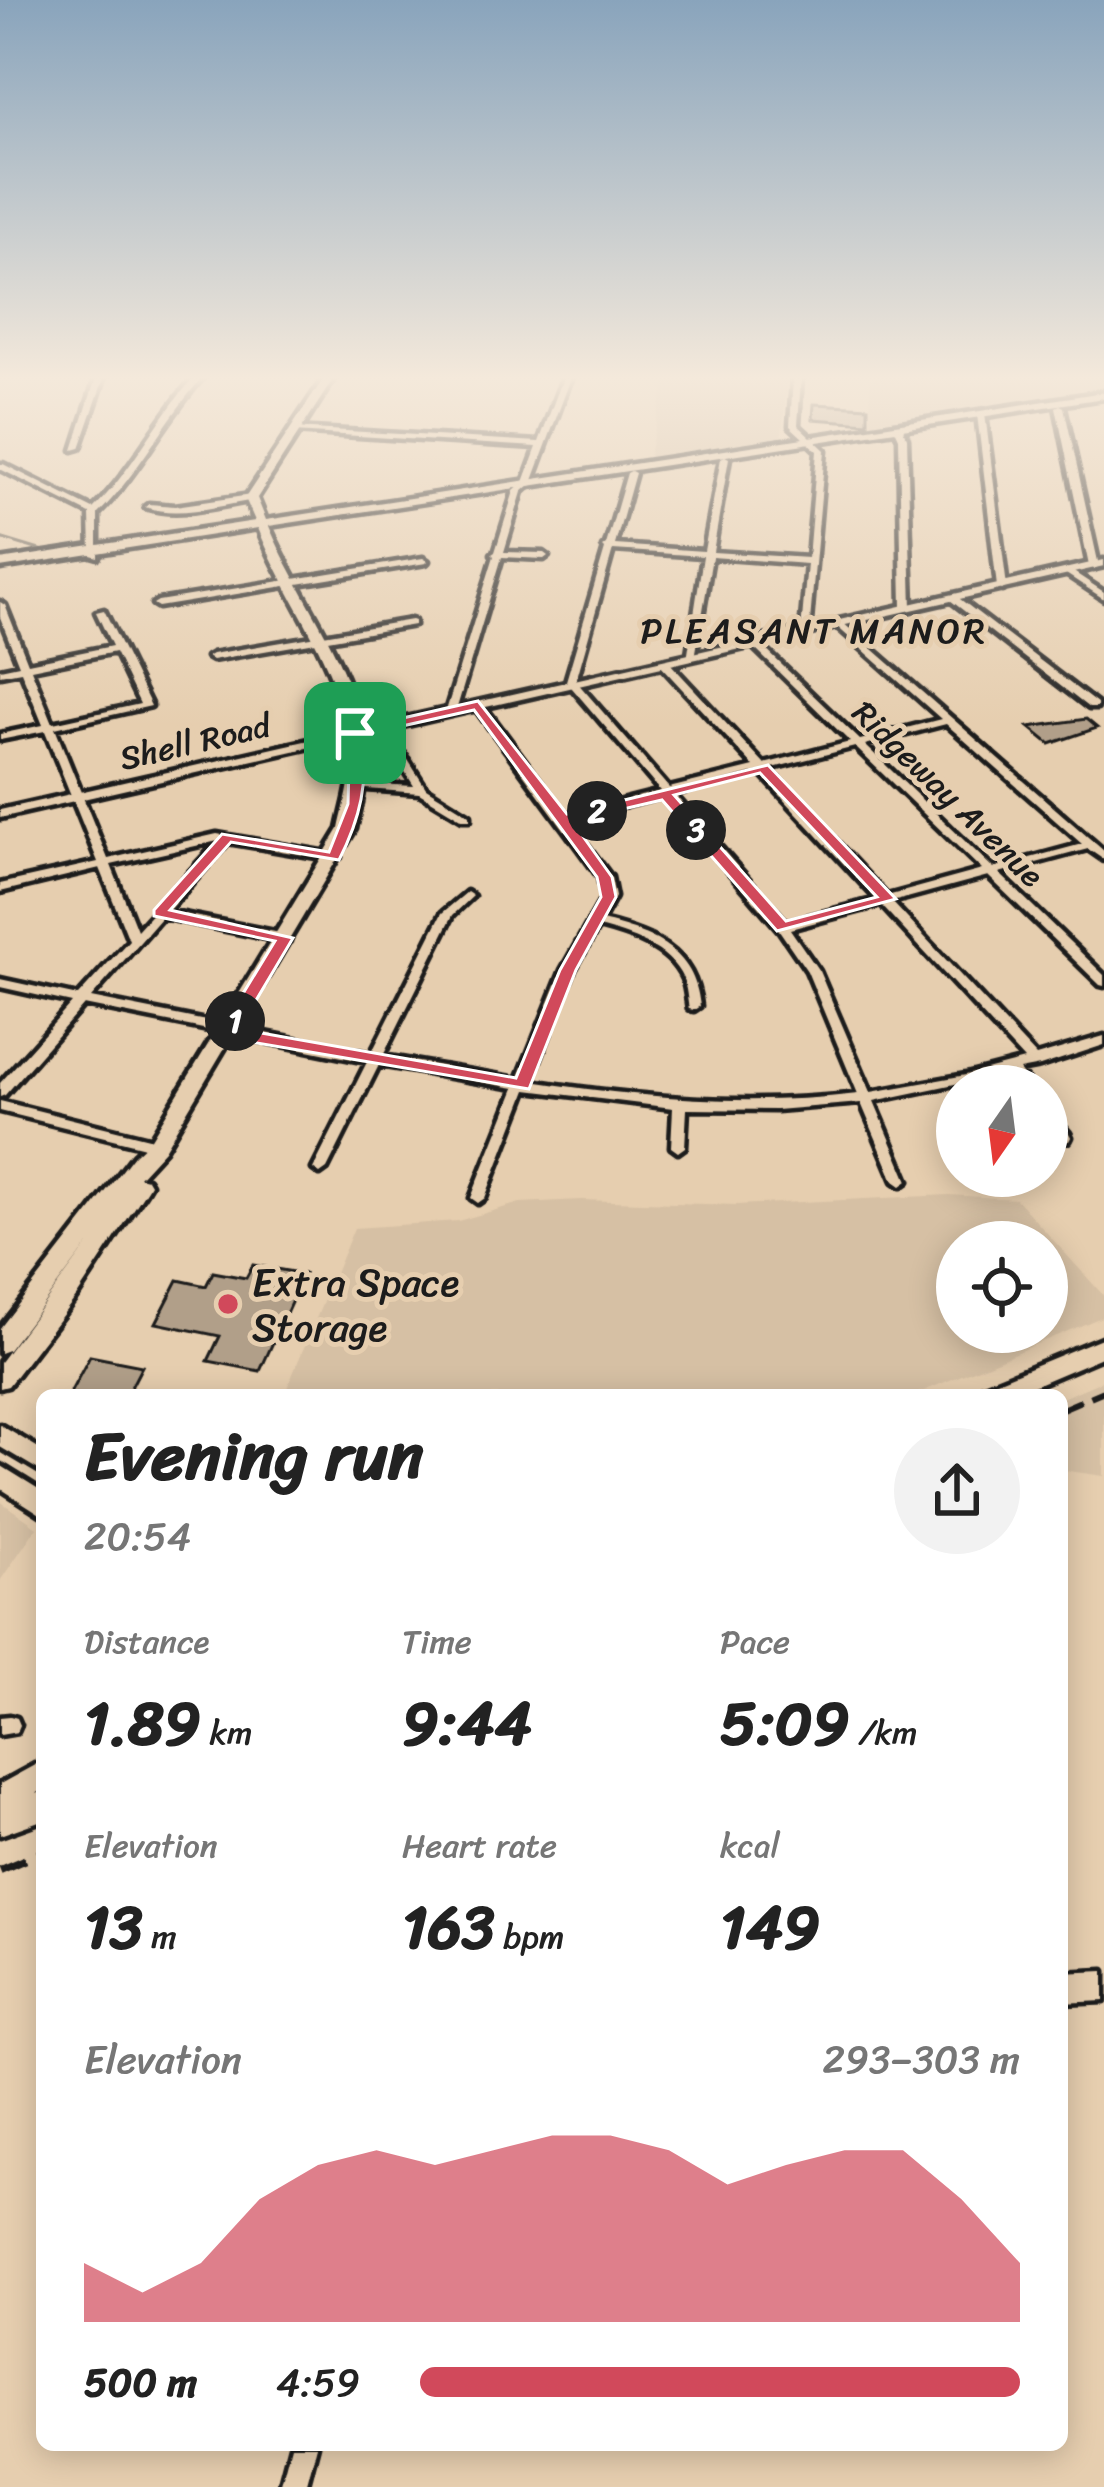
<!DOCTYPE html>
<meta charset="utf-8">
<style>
body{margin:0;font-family:Sriracha,sans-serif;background:#f2f2f2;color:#222;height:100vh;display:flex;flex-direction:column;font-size:45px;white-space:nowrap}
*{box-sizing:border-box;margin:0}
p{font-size:39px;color:#767676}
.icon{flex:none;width:66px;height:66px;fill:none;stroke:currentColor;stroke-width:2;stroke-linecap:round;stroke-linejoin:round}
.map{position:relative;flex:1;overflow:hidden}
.side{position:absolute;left:36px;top:1389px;width:1032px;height:1062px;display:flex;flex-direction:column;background:#fff;border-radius:18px;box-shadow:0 6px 30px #0003}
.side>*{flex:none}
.needle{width:78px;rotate:194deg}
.buttons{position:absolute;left:936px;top:1065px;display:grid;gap:24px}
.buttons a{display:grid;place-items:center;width:132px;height:132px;border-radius:50%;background:#fff;box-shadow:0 6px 30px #0003;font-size:60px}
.pin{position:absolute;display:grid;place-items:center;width:102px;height:102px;color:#fff;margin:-51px;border-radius:24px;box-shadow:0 6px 18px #0006}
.km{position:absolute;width:60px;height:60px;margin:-30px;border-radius:50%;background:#222;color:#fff;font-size:33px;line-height:60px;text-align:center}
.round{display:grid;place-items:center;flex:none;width:126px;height:126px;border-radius:63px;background:#f2f2f2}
.summary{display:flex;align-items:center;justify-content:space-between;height:204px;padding:0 48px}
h1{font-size:66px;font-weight:700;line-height:90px}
.figures{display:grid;grid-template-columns:repeat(3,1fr);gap:18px;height:204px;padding:12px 48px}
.figures div{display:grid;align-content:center}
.figures b{font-size:60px;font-weight:700}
.figures small{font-size:33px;font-weight:400}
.figures p{font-size:33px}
.chart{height:336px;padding:24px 48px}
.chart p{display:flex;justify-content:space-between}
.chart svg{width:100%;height:216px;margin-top:12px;fill:#d1495b;opacity:.7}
ul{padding:0 48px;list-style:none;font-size:39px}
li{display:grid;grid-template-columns:192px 144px 1fr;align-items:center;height:90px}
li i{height:30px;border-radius:15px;background:#d1495b}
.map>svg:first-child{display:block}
.built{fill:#d6c0a4;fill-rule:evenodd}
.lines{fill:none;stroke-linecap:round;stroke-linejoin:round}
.stream{stroke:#686054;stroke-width:3}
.building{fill:#b19f89;stroke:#1c1c1c;stroke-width:3}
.minor-casing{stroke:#1c1c1c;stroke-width:9}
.tertiary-casing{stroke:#1c1c1c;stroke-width:9}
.secondary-casing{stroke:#1c1c1c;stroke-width:9}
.minor{fill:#e6ceaf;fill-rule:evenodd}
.tertiary{fill:#e6ceaf;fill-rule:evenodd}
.secondary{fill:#e6ceaf;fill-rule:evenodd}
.rail-far1{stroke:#1c1c1c;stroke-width:6;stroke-dasharray:21 10;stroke-linecap:butt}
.rail{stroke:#1c1c1c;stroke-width:8;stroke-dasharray:27 14;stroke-linecap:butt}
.route{fill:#d1495b;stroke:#fff;stroke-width:3;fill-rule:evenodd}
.poi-dot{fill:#d1495b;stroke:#e6ceaf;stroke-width:4.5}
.labels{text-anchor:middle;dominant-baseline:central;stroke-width:10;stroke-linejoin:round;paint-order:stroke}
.far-street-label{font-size:33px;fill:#1c1c1c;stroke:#e6ceaf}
.far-neighbourhood-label{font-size:36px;letter-spacing:3px;fill:#1c1c1c;stroke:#e6ceaf}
.poi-label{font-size:39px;fill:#1c1c1c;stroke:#e6ceaf;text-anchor:start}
</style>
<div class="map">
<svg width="1104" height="2487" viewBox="0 0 1104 2487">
<rect width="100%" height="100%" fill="#e6ceaf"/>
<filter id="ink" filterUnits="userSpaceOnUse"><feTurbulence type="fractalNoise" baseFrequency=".00833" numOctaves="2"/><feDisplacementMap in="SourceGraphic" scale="24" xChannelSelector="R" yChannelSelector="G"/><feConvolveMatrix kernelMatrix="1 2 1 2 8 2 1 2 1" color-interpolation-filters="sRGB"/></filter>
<g filter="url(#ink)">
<path class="built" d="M666,378H788L781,440L648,460Z
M870,378H1104V391L871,426Z
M949,1195L1016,1199L1104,1296V1316L914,1395H290L287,1388L354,1228L458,1221L520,1203L581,1200L736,1205ZM957,1242H1047V1332H957Z
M1104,1380V1476L1062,1470V1398Z
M0,1501L37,1527L0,1581Z"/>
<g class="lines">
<path class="stream" d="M0,538L43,551"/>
</g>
<path class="building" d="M814,404L868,407V423L813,419Z
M1086,719L1097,728L1050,744L1029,727Z
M253,1265L304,1274L260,1371L208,1361L220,1336L156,1323L178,1280L206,1286L213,1272L246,1278Z
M90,1356L142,1366L127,1395H69Z"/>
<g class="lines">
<defs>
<path id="minor" d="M96,378H104L80,448L73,450Z
M194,378H202C164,421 139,473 98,514V557L91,555L90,514L0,469V464H3L93,509C133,470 156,419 194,378Z
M563,378H571L532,483L522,492L504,552L544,553L548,556L544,559L502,557L456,711L447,713L446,711L494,556L492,554L495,552L514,491L524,482L537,447L294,432L290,430L294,428L539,442Z
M793,378H801L798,425L825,450L809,633L801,631L807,564L712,557L695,658L687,660L703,556L613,550L576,681L669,788L754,767L660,665V661H668L764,764L850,742L751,645V641H757L860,740L941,719L834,624L842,622L1104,851V860L1088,849L999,873L1104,975V986L1100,985L988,876L892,902L1036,1056L1104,1036V1045L1040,1066L1019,1070L1031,1086H1017L1007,1073L874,1101L908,1181L901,1186L894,1181L861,1103L776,1110L687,1109L685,1147L678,1152L671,1147L673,1108L527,1090L485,1198L478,1203L471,1198L515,1088L379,1065L327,1169L320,1174L313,1169L367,1062L84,1005L5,1095L0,1097V1083L72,1003L0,987V979L78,996L129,940L100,868L0,892V884L98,862L45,731L0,740V734L43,725L21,671L0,675V669L19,665L0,617V602L5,605L28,663L112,646L96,612L104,610L151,706L55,728L108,859L217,834L334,854L340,857L334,860L228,842L168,911L285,934L289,935V941L285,942L162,917L91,998L371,1054L442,913L467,892L473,896L453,915L383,1056L518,1079L562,970L603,897L599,877L473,705L482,703L565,815L660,791L566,681L605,549L603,547L606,545L627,473L631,471L635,473L615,545L704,551L721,458L725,456L729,458L713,552L808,558L817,451L790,426ZM115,652L140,704L53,723L31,669ZM946,724L1082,844L993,868L865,745ZM855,747L982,870L887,896L769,769ZM759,772L876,899L786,922L674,794ZM664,796L779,930L807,971L858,1094C748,1107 640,1098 531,1081L574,970L598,927C629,935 669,947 683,979C687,989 687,999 689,1009L694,1010L700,1006C695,949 651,933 602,921L615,897L611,877L569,821ZM218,841L137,930L111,865ZM881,905L1024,1060L966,1075L871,1092L819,971L790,929Z
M1060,405L1064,407L1099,566L1094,569L1089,566L1056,407Z
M981,412L985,414L1007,587L1002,590L997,587L977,414Z
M898,425L902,427L907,438L912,608L907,611L902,608L899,438L894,427Z
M251,495L254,496V500C220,506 177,518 145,507L149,504L175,506Z
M423,558L428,561L426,563L158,607L153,604L158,601Z
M1069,569L1104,592V599L1066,574V570Z
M950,596H956L1097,704V708H1089L950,600Z
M411,620L414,621V625L212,660L207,657L212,654Z
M382,724L387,727L426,788L470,815V819H462L419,793L354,788V784L358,783L414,786L377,727Z
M0,1101L157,1140L164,1145L157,1150L0,1111Z
M1047,1111L1052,1113L1069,1133L1071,1137L1069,1141H1059L1047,1126Z
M10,1716L17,1718L20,1725L17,1732L0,1735V1717Z
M291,2445H317L306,2487H280Z"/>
<path id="tertiary" d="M1104,560V566L0,818V810Z"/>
<path id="secondary" d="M324,378H334L257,498L266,520L1104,392V398L269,526C304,609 374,688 364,784C363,799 358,814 355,829L164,1150L139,1177L147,1179L150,1184L147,1189L77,1296L8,1386L0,1388V1362L91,1241L8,1350L0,1353V1328L134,1155L150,1140L339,829C342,814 347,798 349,783C359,688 291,611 258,528L0,568V560L255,521L245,498Z
M1104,1337V1356L1012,1395H977L980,1388Z
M0,1425L42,1450V1472L0,1447Z
M0,1465L42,1491V1515L0,1488Z
M42,1761V1790L36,1794L42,1792V1820L0,1835V1784Z
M1104,1971V2001L1062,2003V1973Z"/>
</defs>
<use href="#minor" class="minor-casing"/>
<use href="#tertiary" class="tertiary-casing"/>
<use href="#secondary" class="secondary-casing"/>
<use href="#minor" class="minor"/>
<use href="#tertiary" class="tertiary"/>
<use href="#secondary" class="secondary"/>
<path class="rail-far1" d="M1062,1409L1104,1391"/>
<path class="rail" d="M0,1870L42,1852"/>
</g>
</g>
<linearGradient id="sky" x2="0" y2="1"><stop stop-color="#89a4bc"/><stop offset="0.52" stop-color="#f4e9db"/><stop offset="1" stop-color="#f4e9db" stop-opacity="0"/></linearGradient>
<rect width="1104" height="726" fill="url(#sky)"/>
<path class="route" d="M478,701L567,814L768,765L896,899L777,931L662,800L572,821L612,877L616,897L576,970L529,1089L222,1037L219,1033L275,941L154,916V910L222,834L329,852L348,804L350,730ZM474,710L597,877L601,897L560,970L516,1078L239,1029L293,938L170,910L231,842L339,860C360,819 369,781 362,735ZM760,773L877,897L786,921L674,795Z"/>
<circle class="poi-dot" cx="228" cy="1304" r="12"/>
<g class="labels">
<g class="far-street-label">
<text transform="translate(195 742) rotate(-13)">Shell Road</text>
<text transform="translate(948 794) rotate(44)">Ridgeway Avenue</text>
</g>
<g class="far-neighbourhood-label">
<text x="814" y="631">PLEASANT MANOR</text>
</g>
<g class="poi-label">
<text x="252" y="1282">Extra Space<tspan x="252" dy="45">Storage</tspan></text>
</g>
</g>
</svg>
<div class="buttons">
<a><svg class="needle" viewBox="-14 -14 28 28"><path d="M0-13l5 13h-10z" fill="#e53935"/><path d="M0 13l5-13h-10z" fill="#767676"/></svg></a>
<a><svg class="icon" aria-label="locate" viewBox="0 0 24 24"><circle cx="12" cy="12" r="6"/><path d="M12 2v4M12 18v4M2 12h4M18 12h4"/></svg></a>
</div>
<div class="pin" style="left:355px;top:733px;background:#1e9e55"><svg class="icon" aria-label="arrive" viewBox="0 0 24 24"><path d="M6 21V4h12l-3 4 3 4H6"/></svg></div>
<b class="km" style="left:235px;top:1021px">1</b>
<b class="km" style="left:597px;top:811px">2</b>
<b class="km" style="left:696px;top:830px">3</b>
<section class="side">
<div class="summary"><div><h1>Evening run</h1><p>20:54</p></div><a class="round"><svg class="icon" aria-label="share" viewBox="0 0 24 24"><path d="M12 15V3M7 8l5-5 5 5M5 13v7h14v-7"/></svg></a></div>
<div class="figures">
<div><p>Distance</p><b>1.89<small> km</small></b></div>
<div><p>Time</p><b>9:44</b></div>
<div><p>Pace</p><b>5:09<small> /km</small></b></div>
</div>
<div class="figures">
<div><p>Elevation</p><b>13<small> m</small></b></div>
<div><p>Heart rate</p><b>163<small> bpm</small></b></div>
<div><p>kcal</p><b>149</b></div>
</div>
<div class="chart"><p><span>Elevation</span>293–303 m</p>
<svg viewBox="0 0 160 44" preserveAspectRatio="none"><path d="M0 44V32L10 38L20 32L30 19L40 12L50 9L60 12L70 9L80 6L90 6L100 9L110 16L120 12L130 9L140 9L150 19L160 32V44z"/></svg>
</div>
<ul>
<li><b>500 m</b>4:59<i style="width:100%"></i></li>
</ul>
</section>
</div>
